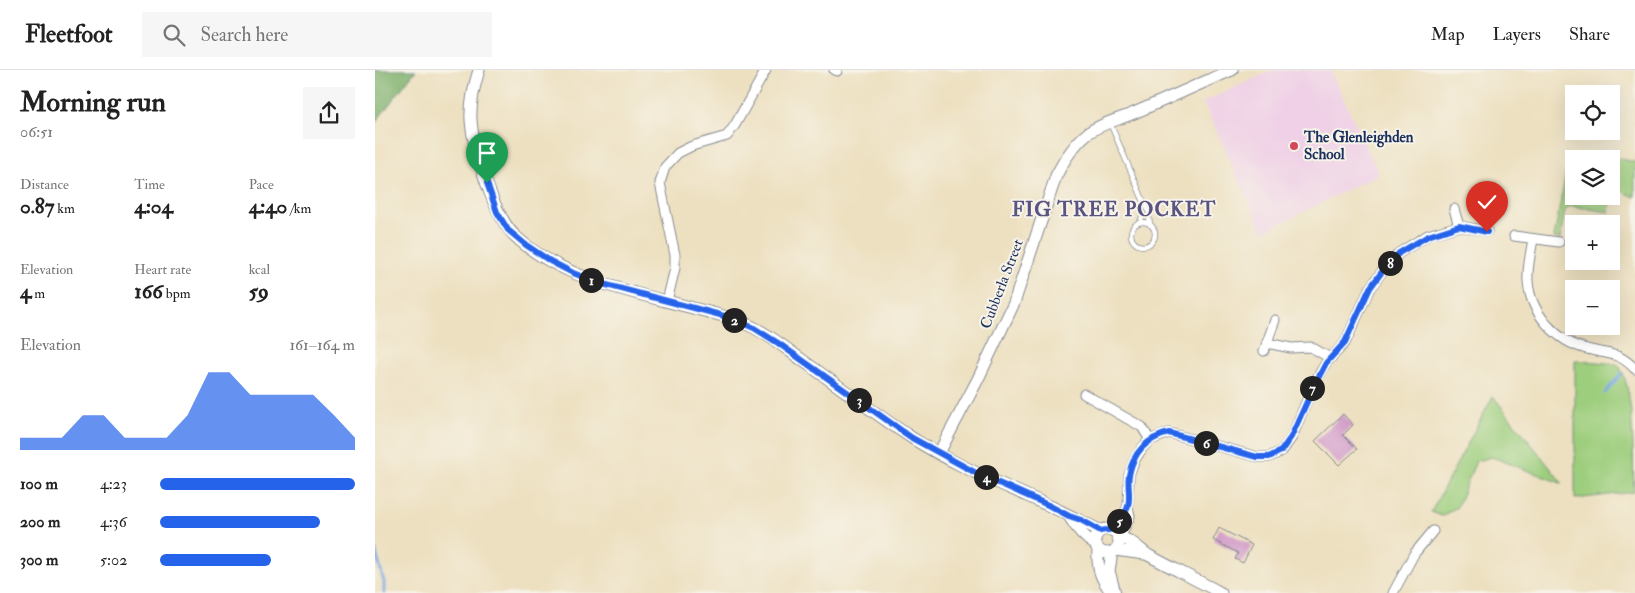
<!DOCTYPE html>
<meta charset="utf-8">
<style>
body{margin:0;font-family:"IM FELL Double Pica",serif;background:#f6f6f6;color:#222;height:100vh;display:flex;flex-direction:column;font-size:19px;white-space:nowrap}
*{box-sizing:border-box;margin:0}
p{font-size:16px;color:#767676}
.icon{flex:none;width:28px;height:28px;fill:none;stroke:currentColor;stroke-width:2;stroke-linecap:round;stroke-linejoin:round}
.map{position:relative;flex:1;overflow:hidden}
.details{display:flex;flex-direction:column;background:#fff;width:375px}
.details>*{flex:none}
.fabs{position:absolute;left:1190px;top:15px;display:grid;gap:10px}
.fabs a{display:grid;place-items:center;width:55px;height:55px;border-radius:0px;background:#fff;box-shadow:0 5px 20px #0002;font-size:25px}
.pin{position:absolute;display:grid;place-items:center;width:42px;height:42px;color:#fff;margin:-51px -21px;border-radius:50% 50% 50% 0;rotate:-45deg;box-shadow:0 0 5px #0007}
.pin .icon{rotate:45deg}
.km{position:absolute;width:25px;height:25px;margin:-12px;border-radius:50%;background:#222;color:#fff;font-size:14px;line-height:25px;text-align:center}
.round{display:grid;place-items:center;flex:none;width:52px;height:52px;border-radius:0px;background:#f6f6f6}
.summary{display:flex;align-items:center;justify-content:space-between;height:85px;padding:0 20px}
h1{font-size:28px;font-weight:700;line-height:38px}
.figures{display:grid;grid-template-columns:repeat(3,1fr);gap:8px;height:85px;padding:5px 20px}
.figures div{display:grid;align-content:center}
.figures b{font-size:21px;font-weight:700}
.figures small{font-size:14px;font-weight:400}
.figures p{font-size:14px}
.chart{height:140px;padding:10px 20px}
.chart p{display:flex;justify-content:space-between}
.chart svg{width:100%;height:90px;margin-top:5px;fill:#2563eb;opacity:.7}
ul{padding:0 20px;list-style:none;font-size:16px}
li{display:grid;grid-template-columns:80px 60px 1fr;align-items:center;height:38px}
li i{height:12px;border-radius:6px;background:#2563eb}
header{display:flex;align-items:center;gap:30px;box-sizing:border-box;height:70px;padding:0 25px;background:#fff;border-bottom:1px solid #e0e0e0}
header strong{font-size:24px}
nav{display:flex;gap:28px;margin-inline-start:auto;font-size:18px}
.search{width:350px;height:45px;background:#f6f6f6;display:flex;align-items:center;gap:12px;box-sizing:border-box;padding:0 18px;border-radius:0px;color:#767676;font-size:19px}
main{display:flex;flex:1;min-height:0}
.map>svg:first-child{display:block}
.built{fill:#efd0e6}
.green{fill:#9dce7d;stroke:#5c7e6e}
.forest{fill:#7eb16c;stroke:#4c7065}
.lines{fill:none;stroke-linecap:round;stroke-linejoin:round}
.stream{stroke:#79a8e3;stroke-width:3}
.building{fill:#d098c8}
.service-casing{stroke:#84888f;stroke-width:6}
.minor-casing{stroke:#84888f;stroke-width:11}
.tertiary-casing{stroke:#84888f;stroke-width:13}
.service{stroke:#fff;stroke-width:4.5}
.minor{stroke:#fff;stroke-width:9}
.tertiary{stroke:#fff;stroke-width:11}
.route-casing{stroke:#fff;stroke-width:10}
.route{stroke:#2563eb;stroke-width:6}
.poi-dot{fill:#d1495b;stroke:#f7f3e8;stroke-width:2}
.labels{text-anchor:middle;dominant-baseline:central;stroke-width:4;stroke-linejoin:round;paint-order:stroke}
.poi-label{font-size:15px;font-weight:bold;fill:#1b2f5e;stroke:#f7f3e8;text-anchor:start}
.street-label{font-size:15px;fill:#1b2f5e;stroke:#f7f3e8}
.district-label{font-size:20px;font-weight:bold;letter-spacing:1px;fill:#5a5483;stroke:#f7f3e8}
</style>
<header>
<strong>Fleetfoot</strong>
<div class="search"><svg class="icon" aria-label="search" viewBox="0 0 24 24"><circle cx="10" cy="10" r="6"/><path d="M15 15l6 6"/></svg>Search here</div>
<nav><a>Map</a><a>Layers</a><a>Share</a></nav>
</header>
<main>
<section class="details">
<div class="summary"><div><h1>Morning run</h1><p>06:51</p></div><a class="round"><svg class="icon" aria-label="share" viewBox="0 0 24 24"><path d="M12 15V3M7 8l5-5 5 5M5 13v7h14v-7"/></svg></a></div>
<div class="figures">
<div><p>Distance</p><b>0.87<small> km</small></b></div>
<div><p>Time</p><b>4:04</b></div>
<div><p>Pace</p><b>4:40<small> /km</small></b></div>
</div>
<div class="figures">
<div><p>Elevation</p><b>4<small> m</small></b></div>
<div><p>Heart rate</p><b>166<small> bpm</small></b></div>
<div><p>kcal</p><b>59</b></div>
</div>
<div class="chart"><p><span>Elevation</span>161–164 m</p>
<svg viewBox="0 0 160 44" preserveAspectRatio="none"><path d="M0 44V38L10 38L20 38L30 27L40 27L50 38L60 38L70 38L80 27L90 6L100 6L110 17L120 17L130 17L140 17L150 27L160 38V44z"/></svg>
</div>
<ul>
<li><b>100 m</b>4:23<i style="width:100%"></i></li>
<li><b>200 m</b>4:36<i style="width:82%"></i></li>
<li><b>300 m</b>5:02<i style="width:57%"></i></li>
</ul>
</section>
<div class="map">
<svg width="1260" height="523" viewBox="0 0 1260 523">
<rect width="100%" height="100%" fill="#f7f3e8"/>
<filter id="ink" filterUnits="userSpaceOnUse"><feTurbulence type="fractalNoise" baseFrequency=".02" numOctaves="2"/><feDisplacementMap in="SourceGraphic" scale="10" xChannelSelector="R" yChannelSelector="G"/><feConvolveMatrix kernelMatrix="1 2 1 2 8 2 1 2 1" color-interpolation-filters="sRGB"/></filter>
<filter id="wash" filterUnits="userSpaceOnUse"><feTurbulence type="fractalNoise" baseFrequency=".0096" numOctaves="4" result="noise"/><feDisplacementMap in="SourceGraphic" scale="20" xChannelSelector="R" yChannelSelector="G"/><feGaussianBlur stdDeviation="1.12" result="paint"/><feColorMatrix in="noise" values="0 0 0 0 0 0 0 0 0 0 0 0 0 0 0 0 0 1.4 0 .05"/><feComposite in="paint" operator="in"/></filter>
<g filter="url(#wash)">
<rect width="100%" height="100%" fill="#ede0c0"/>
<path class="built" d="M898,0H955L1004,104L888,162L828,32Z"/>
<path class="green" d="M1241,88L1260,92V127L1237,117L1236,123V109H1238Z
M1191,102L1199,103V126H1236L1234,142L1196,136L1190,140L1185,169L1179,168Z
M1200,290L1242,294C1260,311 1258,395 1259,422L1200,429Z
M1118,326L1188,414L1117,387L1101,391L1082,437L1067,446L1056,442Z"/>
<path class="forest" d="M0,0H41L0,53Z"/>
<g class="lines">
<path class="stream" d="M1230,323L1247,303
M0,479L9,512V523"/>
</g>
<g id="blocks">
<path class="building" d="M968,344L978,355L968,365L982,379L964,395L940,371Z
M844,458L877,475L868,493L860,489L863,483L838,470Z"/>
</g>
</g>
<g filter="url(#ink)">
<use href="#blocks" fill-opacity="0" stroke="#84888f" stroke-width="1"/>
<g class="lines">
<defs>
<path id="service" d="M735,53L769,132L773,138L775,155
M766,152L769,132
M756 164a12 12 0 1 1 24 0a12 12 0 1 1-24 0Z"/>
<path id="minor" d="M459,0L462,1
M1079,139L1084,156
M1139,166L1184,172
M1158,169C1156,182 1152,197 1153,211C1155,243 1182,272 1212,279C1234,285 1243,281 1260,299
M292,231L300,198V185L285,113L290,97L303,83L317,76L352,66L360,55L391,0
M892,273L916,278L936,277L955,288
M889,281L900,250
M709,324L767,357L775,370
M734,459L746,449L753,437
M743,466L748,462L755,446L753,437L754,405L759,391L768,377L775,370L794,363L883,387H894L907,381L917,367L939,313L951,293L970,273L995,218L1006,203L1024,183L1053,165L1084,156L1112,161
M1018,523L1039,484L1058,461"/>
<path id="tertiary" d="M104,0C99,16 95,32 96,50C98,79 119,146 140,166C184,208 257,222 314,237C336,243 358,247 378,257C396,266 412,279 427,290C464,316 500,344 537,368C579,395 625,413 670,434C689,442 707,452 726,461
M564,383L603,309L639,233L681,106C689,90 699,74 713,63C727,53 743,50 759,43C792,29 824,14 857,0
M694,446C701,458 709,468 721,475
M720 471a12 12 0 1 1 24 0a12 12 0 1 1-24 0Z
M743,468C756,468 764,479 773,485C797,498 822,510 846,523
M723,478C722,498 725,508 737,523
M740,480L770,484
M737,482L734,501L740,523"/>
</defs>
<use href="#service" class="service-casing"/>
<use href="#minor" class="minor-casing"/>
<use href="#tertiary" class="tertiary-casing"/>
<use href="#service" class="service"/>
<use href="#minor" class="minor"/>
<use href="#tertiary" class="tertiary"/>
</g>
</g>
<g class="lines" filter="url(#ink)">
<defs>
<path id="route" d="M112,113L122,142L133,160L151,175L175,191L198,203L224,213L353,247L379,258L403,273L537,368L601,403L673,435L694,446L706,450L726,461C729,460 731,460 734,460C740,457 752,442 753,436C756,426 752,415 754,405C758,383 772,368 794,363L882,387H894L906,381L916,367L940,314L951,293L970,272L995,218L1006,203L1024,183L1053,166L1084,156L1112,162"/>
</defs>
<use href="#route" class="route-casing"/>
<use href="#route" class="route"/>
</g>
<circle class="poi-dot" cx="919" cy="76" r="5"/>
<g class="labels">
<g class="poi-label">
<text x="929" y="67">The Glenleighden<tspan x="929" dy="17">School</tspan></text>
</g>
<g class="street-label">
<text transform="translate(627 214) rotate(-69)">Cubberla Street</text>
</g>
<g class="district-label">
<text x="739" y="139">FIG TREE POCKET</text>
</g>
</g>
</svg>
<div class="fabs">
<a><svg class="icon" aria-label="locate" viewBox="0 0 24 24"><circle cx="12" cy="12" r="6"/><path d="M12 2v4M12 18v4M2 12h4M18 12h4"/></svg></a>
<a><svg class="icon" aria-label="layers" viewBox="0 0 24 24"><path d="M12 4l9 5-9 5-9-5zM3 14l9 5 9-5"/></svg></a>
<a>+</a>
<a>−</a>
</div>
<div class="pin" style="left:112px;top:113px;background:#1e9e55"><svg class="icon" aria-label="arrive" viewBox="0 0 24 24"><path d="M6 21V4h12l-3 4 3 4H6"/></svg></div>
<div class="pin" style="left:1112px;top:162px;background:#d93025"><svg class="icon" aria-label="check" viewBox="0 0 24 24"><path d="M5 12l5 5 9-10"/></svg></div>
<b class="km" style="left:216px;top:210px">1</b>
<b class="km" style="left:359px;top:250px">2</b>
<b class="km" style="left:484px;top:330px">3</b>
<b class="km" style="left:611px;top:407px">4</b>
<b class="km" style="left:744px;top:451px">5</b>
<b class="km" style="left:831px;top:373px">6</b>
<b class="km" style="left:937px;top:318px">7</b>
<b class="km" style="left:1015px;top:193px">8</b>
</div>
</main>
